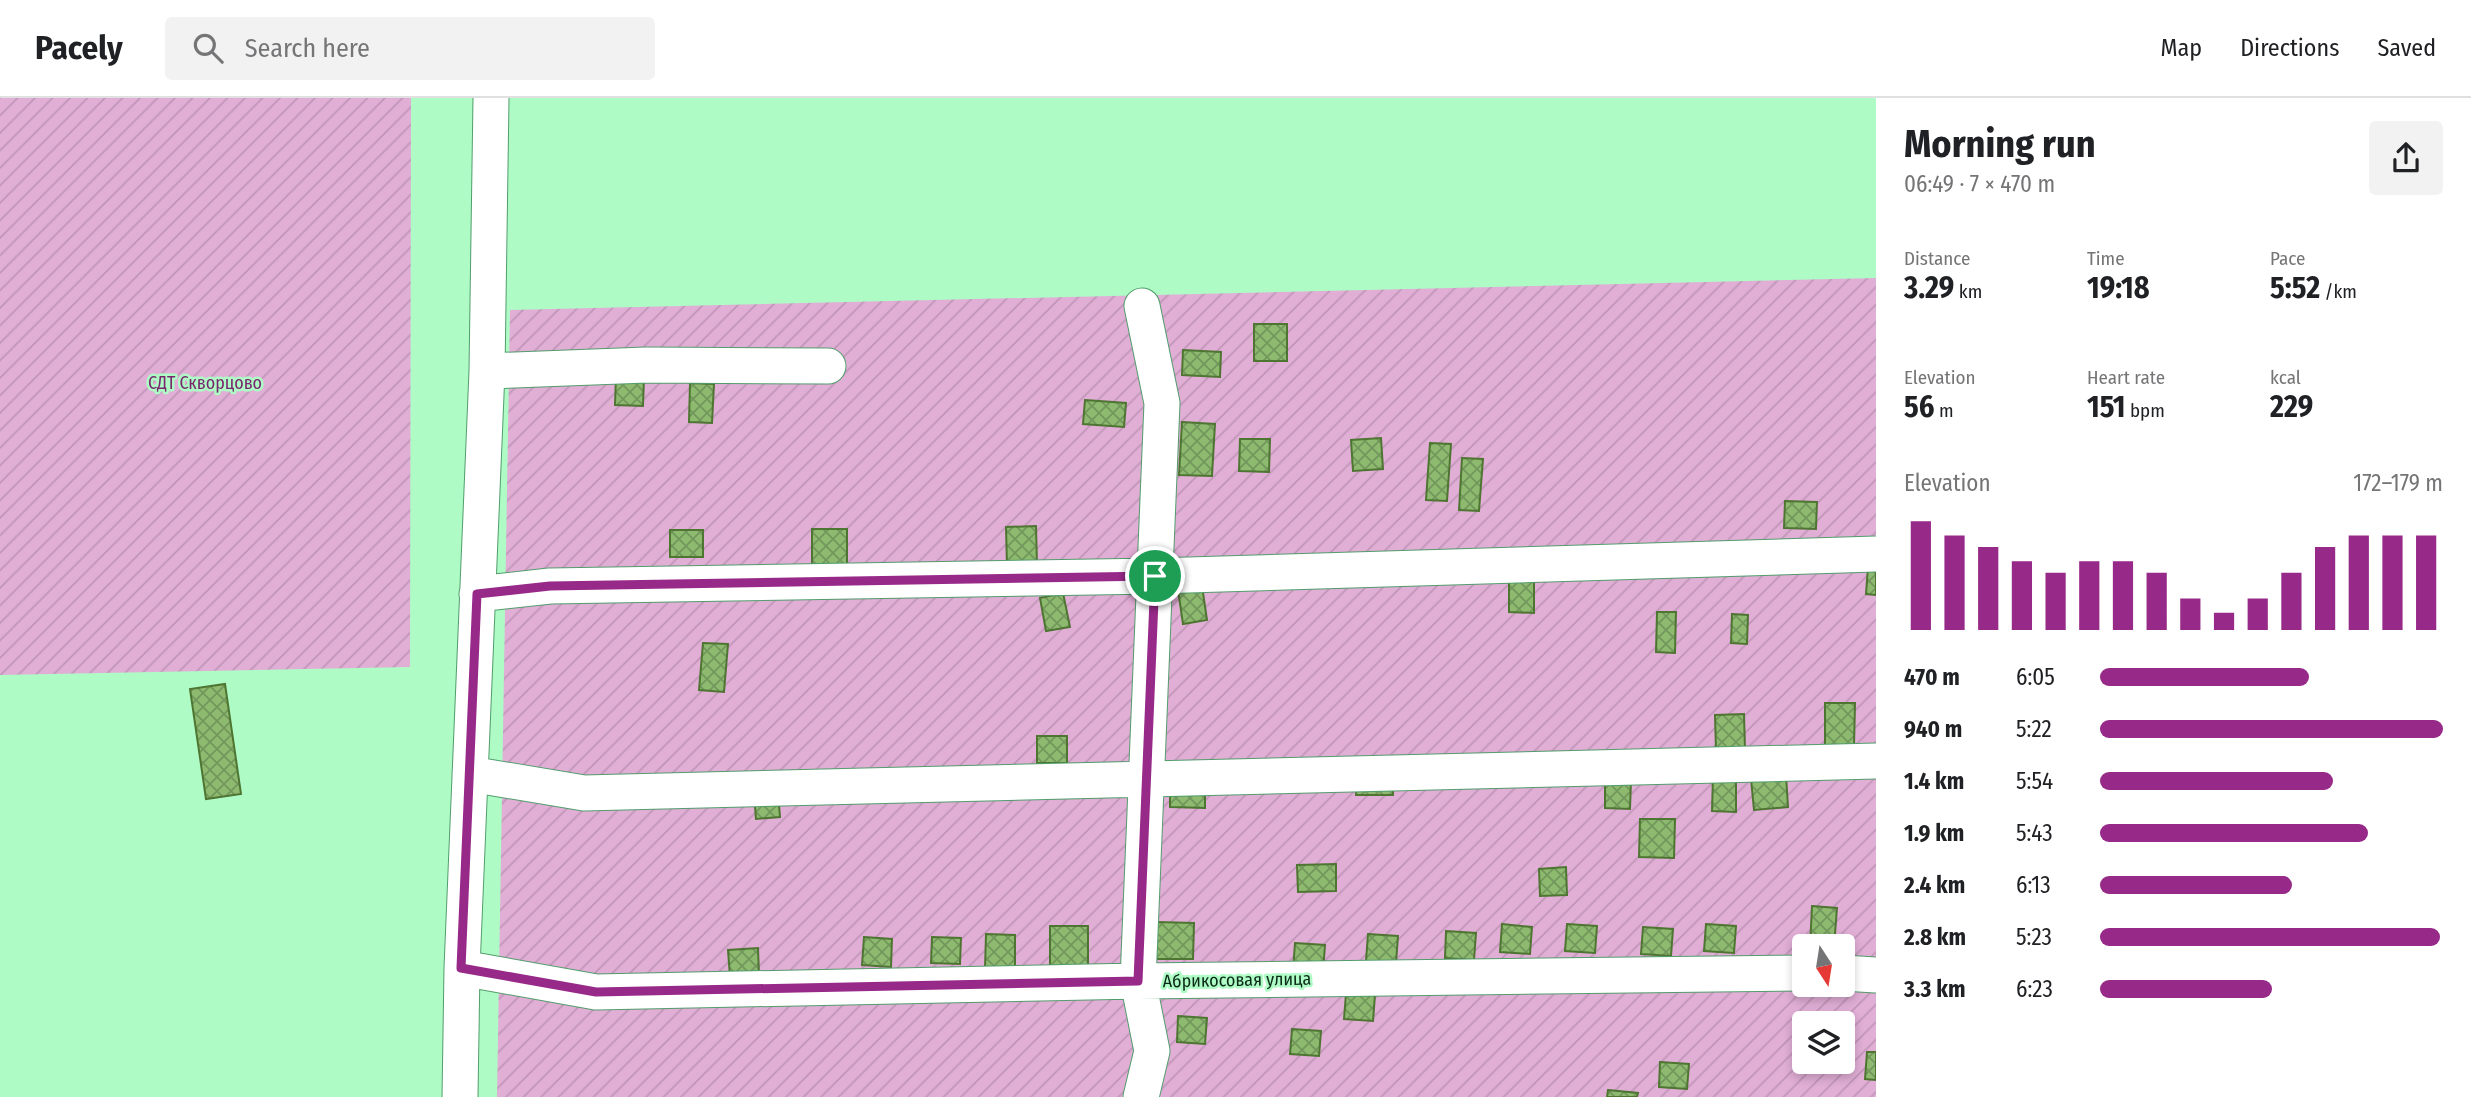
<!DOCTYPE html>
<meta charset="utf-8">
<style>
body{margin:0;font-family:"Fira Sans Condensed",sans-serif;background:#f2f2f2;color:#202124;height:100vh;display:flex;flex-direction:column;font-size:26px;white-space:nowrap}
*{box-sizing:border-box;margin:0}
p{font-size:23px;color:#757577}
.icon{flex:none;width:38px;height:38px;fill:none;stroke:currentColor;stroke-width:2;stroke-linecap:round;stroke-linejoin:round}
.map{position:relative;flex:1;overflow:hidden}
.side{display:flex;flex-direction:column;background:#fff;width:595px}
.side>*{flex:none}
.needle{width:46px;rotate:168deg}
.fabs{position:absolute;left:1792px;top:836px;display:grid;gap:14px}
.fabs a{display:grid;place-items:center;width:63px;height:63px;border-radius:7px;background:#fff;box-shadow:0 4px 10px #0003;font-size:35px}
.pin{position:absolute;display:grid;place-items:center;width:60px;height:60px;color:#fff;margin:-30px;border:4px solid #fff;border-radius:50%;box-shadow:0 2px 7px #0007}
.round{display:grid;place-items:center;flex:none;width:74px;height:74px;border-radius:7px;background:#f2f2f2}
.overview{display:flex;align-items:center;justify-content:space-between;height:119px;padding:0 28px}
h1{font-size:38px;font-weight:700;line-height:52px}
.stats{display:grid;grid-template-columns:repeat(3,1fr);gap:10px;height:119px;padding:7px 28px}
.stats div{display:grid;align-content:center}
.stats b{font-size:30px;font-weight:700}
.stats small{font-size:19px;font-weight:400}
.stats p{font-size:19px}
.chart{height:196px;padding:14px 28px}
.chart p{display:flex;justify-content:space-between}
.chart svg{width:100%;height:126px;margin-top:7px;stroke:#972989;stroke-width:6}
ul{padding:0 28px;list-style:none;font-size:23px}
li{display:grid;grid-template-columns:112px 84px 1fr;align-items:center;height:52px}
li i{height:18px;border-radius:9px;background:#972989}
header{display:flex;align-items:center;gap:42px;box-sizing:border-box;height:98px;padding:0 35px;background:#fff;border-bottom:2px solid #e0e0e0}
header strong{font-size:33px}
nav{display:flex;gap:38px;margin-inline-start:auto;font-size:24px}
.search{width:490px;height:63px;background:#f2f2f2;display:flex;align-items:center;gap:18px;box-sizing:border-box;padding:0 24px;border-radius:7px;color:#757577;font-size:26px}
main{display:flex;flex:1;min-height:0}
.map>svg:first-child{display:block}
.garden{fill:url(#garden-furrows);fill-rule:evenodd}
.building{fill:url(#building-cross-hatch);stroke:#4f7532;stroke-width:2}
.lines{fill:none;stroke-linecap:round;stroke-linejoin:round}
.minor-casing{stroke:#529d6c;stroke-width:37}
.minor{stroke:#fff;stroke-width:35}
.route-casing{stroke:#fff;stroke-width:14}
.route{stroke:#972989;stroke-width:9}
.labels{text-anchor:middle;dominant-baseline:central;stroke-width:5;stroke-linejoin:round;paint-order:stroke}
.park-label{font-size:18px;fill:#79276d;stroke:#aefbc6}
.street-label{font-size:18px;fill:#0a2a17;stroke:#aefbc6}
</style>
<header>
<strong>Pacely</strong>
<div class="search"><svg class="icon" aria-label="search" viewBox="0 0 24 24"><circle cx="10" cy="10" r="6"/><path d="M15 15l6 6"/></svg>Search here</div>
<nav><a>Map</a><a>Directions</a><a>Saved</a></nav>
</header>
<main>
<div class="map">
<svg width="1876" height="999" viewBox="0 0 1876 999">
<defs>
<pattern id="garden-furrows" width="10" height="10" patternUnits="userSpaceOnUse" patternTransform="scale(1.75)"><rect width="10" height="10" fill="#e1aed6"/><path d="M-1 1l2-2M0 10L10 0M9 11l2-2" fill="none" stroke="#c096b7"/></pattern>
<pattern id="building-cross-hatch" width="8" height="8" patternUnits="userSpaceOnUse" patternTransform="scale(1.75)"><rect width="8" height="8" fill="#8eba70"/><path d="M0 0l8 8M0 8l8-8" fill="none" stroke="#72975b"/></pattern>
</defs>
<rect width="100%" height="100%" fill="#aefbc6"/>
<path class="garden" d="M0,0H411L410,569L0,577Z
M1876,180V999H497L510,212ZM1804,849H1843V887H1804ZM1804,926H1843V964H1804Z"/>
<path class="building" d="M1254,226H1287V263H1254Z
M1183,252L1221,254L1220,279L1182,277Z
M616,278L644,279L643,308L615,307Z
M690,285L714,286L712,325L689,324Z
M1085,302L1126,305L1124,329L1083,326Z
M1182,324L1215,326L1212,378L1179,377Z
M1381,340L1383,371L1353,373L1351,342Z
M1240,341H1270L1269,374L1239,373Z
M1430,345L1451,346L1447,403L1426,402Z
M1462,360L1483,361L1479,413L1459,412Z
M1785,403L1817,404L1816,431L1784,430Z
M1036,428L1037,467L1007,468L1006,429Z
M812,431H847V468L812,469Z
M670,432H703V459H670Z
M1868,469H1876V497L1866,496Z
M1509,481L1534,482V515L1509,514Z
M1202,488L1207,522L1183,526L1178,492Z
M1063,495L1070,529L1046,533L1040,500Z
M1657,514H1676L1675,555L1656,554Z
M1732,516L1748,517L1747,546L1731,545Z
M703,545L728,546L724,594L699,592Z
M225,586L241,696L206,701L190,591Z
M1825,605H1855L1854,649H1825Z
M1744,616L1745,651L1716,652L1715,617Z
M1037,638H1067V665H1037Z
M1713,677L1736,678V714L1712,713Z
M1786,677L1788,709L1754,712L1751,681Z
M1357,679H1393V697H1356Z
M1605,681L1631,682L1630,711L1605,710Z
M1170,689L1205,690V710L1170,709Z
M778,695L780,719L756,721L754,696Z
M1640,721H1675L1674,760L1639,759Z
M1336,766V793L1298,794L1297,767Z
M1566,769L1567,797L1540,798L1539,771Z
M1812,808L1837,810L1834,849H1810Z
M1157,824L1194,825L1193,861H1156Z
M1502,826L1532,829L1530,856L1500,854Z
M1567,826L1597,828L1595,855L1565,853Z
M1706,826L1736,828L1734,855L1704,853Z
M1050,828H1088V873H1050Z
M1643,829L1673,831L1671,858L1641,856Z
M1446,833L1476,835L1474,862L1445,860Z
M986,836L1015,837V870H985Z
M1368,836L1398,838L1396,865L1366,863Z
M864,839L892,841L891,869L862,867Z
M932,839L961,840L960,866L931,865Z
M1295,845L1325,847L1323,874L1293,872Z
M758,850L759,877L730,879L728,852Z
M1346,896L1375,897L1373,923L1344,921Z
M1178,918L1207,920L1205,946L1177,944Z
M1292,931L1321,933L1319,958L1290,956Z
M1867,954H1876V982L1865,981Z
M1660,964L1689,966L1687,991L1659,989Z
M1608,992L1638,995L1637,999H1607Z"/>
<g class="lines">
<defs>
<path id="minor" d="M487,273L646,267L828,268
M477,496L550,488L1155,478L1876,456
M470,676L584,695L1876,663
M462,870L596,894L1138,883L1804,875
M1843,875L1876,877
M460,999L462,870L487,273L491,0
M1141,999L1152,953L1138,883L1162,305L1142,208"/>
</defs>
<use href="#minor" class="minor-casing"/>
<use href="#minor" class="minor"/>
</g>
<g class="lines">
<defs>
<path id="route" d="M1155,478L1138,883L596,894L461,870L477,496L550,488Z"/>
</defs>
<use href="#route" class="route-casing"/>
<use href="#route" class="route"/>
</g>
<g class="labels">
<g class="park-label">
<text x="205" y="285">СДТ Скворцово</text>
</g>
<g class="street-label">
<text transform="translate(1237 882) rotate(-1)">Абрикосовая улица</text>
</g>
</g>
</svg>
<div class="fabs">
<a><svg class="needle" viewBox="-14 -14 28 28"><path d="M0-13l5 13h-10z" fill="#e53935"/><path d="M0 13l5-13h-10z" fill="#757577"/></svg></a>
<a><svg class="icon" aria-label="layers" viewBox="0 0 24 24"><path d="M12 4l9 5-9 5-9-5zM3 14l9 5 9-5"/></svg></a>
</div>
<div class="pin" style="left:1155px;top:478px;background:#1e9e55"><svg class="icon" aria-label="arrive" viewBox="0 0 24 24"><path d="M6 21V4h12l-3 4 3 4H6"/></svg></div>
</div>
<section class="side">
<div class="overview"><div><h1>Morning run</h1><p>06:49 · 7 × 470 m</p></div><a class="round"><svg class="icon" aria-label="share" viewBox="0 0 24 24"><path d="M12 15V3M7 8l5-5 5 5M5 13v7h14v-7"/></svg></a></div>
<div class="stats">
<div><p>Distance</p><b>3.29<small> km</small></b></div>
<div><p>Time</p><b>19:18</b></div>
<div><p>Pace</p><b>5:52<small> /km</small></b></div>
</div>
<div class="stats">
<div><p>Elevation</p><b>56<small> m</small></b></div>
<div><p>Heart rate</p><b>151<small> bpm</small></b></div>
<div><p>kcal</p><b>229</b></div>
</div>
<div class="chart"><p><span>Elevation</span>172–179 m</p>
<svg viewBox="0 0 160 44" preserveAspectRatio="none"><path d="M5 44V6M15 44V11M25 44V15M35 44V20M45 44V24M55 44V20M65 44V20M75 44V24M85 44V33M95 44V38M105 44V33M115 44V24M125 44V15M135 44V11M145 44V11M155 44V11"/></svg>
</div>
<ul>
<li><b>470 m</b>6:05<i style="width:61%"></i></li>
<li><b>940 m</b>5:22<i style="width:100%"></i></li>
<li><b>1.4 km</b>5:54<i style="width:68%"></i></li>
<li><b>1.9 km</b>5:43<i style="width:78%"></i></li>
<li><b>2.4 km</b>6:13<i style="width:56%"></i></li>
<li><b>2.8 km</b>5:23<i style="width:99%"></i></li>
<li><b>3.3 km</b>6:23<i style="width:50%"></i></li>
</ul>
</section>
</main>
